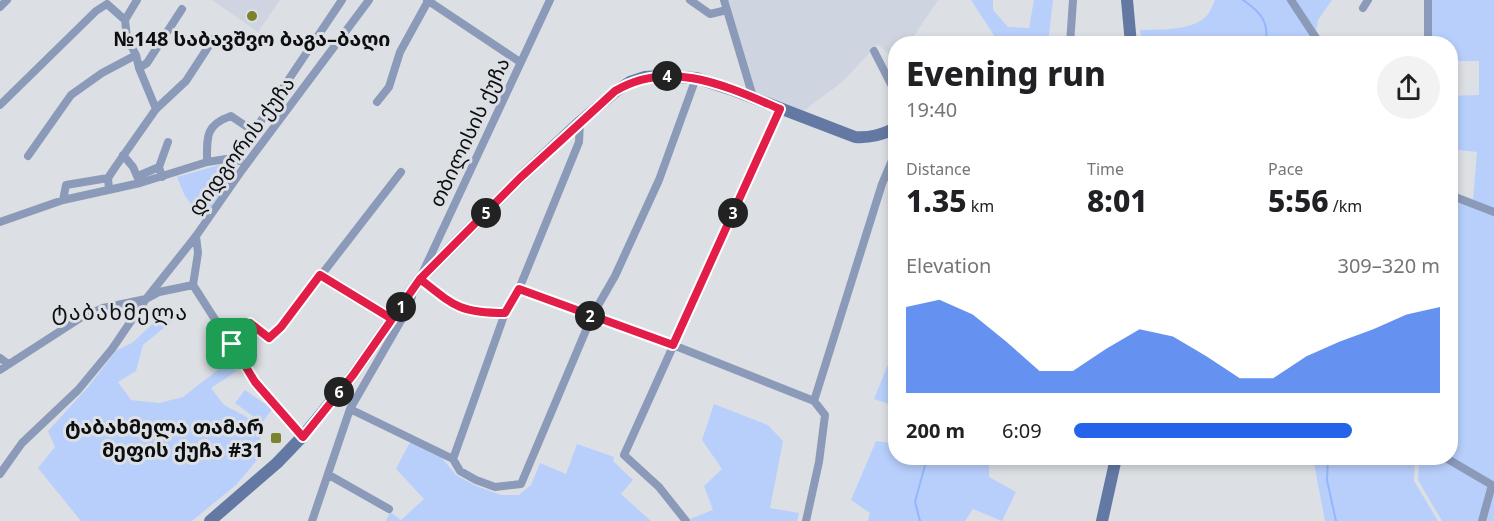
<!DOCTYPE html>
<meta charset="utf-8">
<style>
body{margin:0;font-family:"Noto Sans","Noto Sans Georgian",sans-serif;background:#f2f2f2;color:#202124;height:100vh;display:flex;flex-direction:column;font-size:22px;white-space:nowrap}
*{box-sizing:border-box;margin:0}
p{font-size:20px;color:#757577}
.icon{flex:none;width:33px;height:33px;fill:none;stroke:currentColor;stroke-width:2;stroke-linecap:round;stroke-linejoin:round}
.map{position:relative;flex:1;overflow:hidden}
.side{position:absolute;left:888px;top:36px;width:570px;height:429px;display:flex;flex-direction:column;background:#fff;border-radius:24px;box-shadow:0 3px 9px #0003}
.side>*{flex:none}
.pin{position:absolute;display:grid;place-items:center;width:51px;height:51px;color:#fff;margin:-26px;border-radius:12px;box-shadow:0 3px 9px #0006}
.km{position:absolute;width:30px;height:30px;margin:-15px;border-radius:50%;background:#222;color:#fff;font-size:16px;line-height:30px;text-align:center}
.round{display:grid;place-items:center;flex:none;width:63px;height:63px;border-radius:32px;background:#f2f2f2}
.headline{display:flex;align-items:center;justify-content:space-between;height:102px;padding:0 18px}
h1{font-size:33px;font-weight:800;line-height:45px}
.stats{display:grid;grid-template-columns:repeat(3,1fr);gap:9px;height:102px;padding:6px 18px}
.stats div{display:grid;align-content:center}
.stats b{font-size:30px;font-weight:800}
.stats small{font-size:16px;font-weight:400}
.stats p{font-size:16px}
.chart{height:168px;padding:12px 18px}
.chart p{display:flex;justify-content:space-between}
.chart svg{width:100%;height:108px;margin-top:6px;fill:#2563eb;opacity:.7}
ul{padding:0 18px;list-style:none;font-size:20px}
li{display:grid;grid-template-columns:96px 72px 1fr;align-items:center;height:45px}
li i{height:15px;border-radius:8px;background:#2563eb}
.map>svg:first-child{display:block}
.built{fill:#ced4e0}
.green{fill:#b8cffc}
.lines{fill:none;stroke-linecap:round;stroke-linejoin:round}
.stream{stroke:#94b6fa;stroke-width:2}
.street{stroke:#8b9ab8;stroke-width:8}
.secondary{stroke:#6378a3;stroke-width:12}
.route-casing{stroke:#fff;stroke-width:12}
.route{stroke:#e11d48;stroke-width:8}
.poi-dot{fill:#7c832e;stroke:#dcdfe4;stroke-width:2}
.labels{text-anchor:middle;dominant-baseline:central;stroke-width:6;stroke-linejoin:round;paint-order:stroke}
.poi-label{font-size:20px;font-weight:bold;fill:#0d0e10;stroke:#dcdfe4}
.street-label{font-size:20px;fill:#0d0e10;stroke:#dcdfe4}
.neighbourhood-label{font-size:21px;letter-spacing:1.5px;fill:#0d0e10;stroke:#dcdfe4}
</style>
<div class="map">
<svg width="1494" height="521" viewBox="0 0 1494 521">
<rect width="100%" height="100%" fill="#dcdfe4"/>
<path class="built" d="M212,0H280L258,32Z
M724,0H938L909,43L896,44L895,60L878,44L842,82L802,112L753,92Z"/>
<path class="green" d="M971,0H993V10L1008,27L1029,28L1034,0H1053L1048,43H999Z
M1215,0H1332L1318,20L1314,43H1142L1140,30C1160,29 1195,32 1209,13C1211,10 1213,4 1215,0Z
M1431,0H1494V521H1442L1418,480L1419,458H1450L1451,199L1473,201L1477,152L1451,149V96L1479,95V61H1451L1450,44L1430,43Z
M230,162L235,168V173L202,220L184,194L177,177Z
M183,312L143,345L136,371L118,382L131,400L159,403L183,397L228,362L237,371L211,388L224,405L247,417L260,436L262,454L236,485L192,521H81L38,468L55,447L48,431L88,387L117,350L132,343L162,315Z
M895,347L896,406H895L874,399Z
M245,390L272,409L262,423L235,403Z
M714,404L768,425L783,441L770,508L799,513L797,521H691L690,519L713,510L704,486L722,469L702,440Z
M895,426L896,458H992L989,465V477L1016,492L1002,521L973,509L965,521H868L870,513L851,500L876,441L890,443Z
M410,442L441,457L456,475L476,486L501,495H519L531,485L540,463L566,474L577,444L614,457L613,461L633,480L621,494L651,521H386L390,512L401,520L424,499L396,469Z
M1313,458H1415L1414,481L1438,521H1325Z"/>
<g class="lines">
<path class="stream" d="M1243,0C1260,12 1269,20 1266,44
M1328,458L1327,480L1336,521
M920,521L915,502L927,458"/>
<path class="street" d="M137,0L125,20L127,38L136,55L139,68L156,109
M427,0L520,62
M690,0L710,14L727,10
M724,0L753,97
M1291,0L1320,44
M0,7L7,0
M1363,8L1368,0
M1070,44L1073,0
M1428,44V0
M874,51L896,94
M139,68L147,63L182,9
M377,102L389,87L400,52L428,1
M0,105L96,11L107,4L125,20
M580,122L579,142L519,289L673,345L814,401L825,415L819,462L806,521
M123,155L133,167L140,183
M28,156L71,95L102,73L136,55
M240,161L239,157L244,146L342,0
M207,162C207,137 205,125 231,116L253,131
M138,176L159,167
M162,177L159,167L168,142
M109,189L108,178L116,166L156,109L186,81L214,38
M1450,195L1494,212
M63,200L66,185L108,178
M0,222L63,200L140,183L207,162L239,157
M196,236L198,253L193,285L255,382L302,437
M422,274L550,0
M320,275L392,319
M420,279L453,305L465,309L505,313
M232,344L250,323L269,338L281,327L401,172
M0,358L8,364
M0,370L82,317L103,308L146,299L159,292L193,285
M814,401L882,184L896,151
M350,409L453,459L460,471L476,480L495,487L521,484L592,316L615,276L659,180L696,78
M1446,458L1492,485L1482,521
M453,459L505,313L519,289
M0,474L22,443L78,390L112,349L146,299L196,236L242,170L369,0
M329,475L389,509
M312,521L350,409L406,312L412,297
M686,521L659,487L624,455L780,109"/>
<path class="secondary" d="M1127,0L1131,44
M210,521L277,463L302,437L353,375L420,279L520,178L580,122L616,91L630,82L645,77L660,76L696,78L730,89L855,137C870,138 881,135 896,128
M1102,521L1116,458"/>
</g>
<g class="lines">
<defs>
<path id="route" d="M232,344L250,323L269,338L281,327L320,275L392,319L420,279C454,306 460,313 505,313L519,289L673,345L780,109C728,87 670,58 615,91L520,178L420,279L353,375L303,437L255,382L232,344"/>
</defs>
<use href="#route" class="route-casing"/>
<use href="#route" class="route"/>
</g>
<g class="poi-dot">
<circle cx="252" cy="16" r="6"/>
<rect x="270" y="432" width="12" height="12" rx="3"/>
</g>
<g class="labels">
<g class="poi-label">
<text x="252" y="38">№148 საბავშვო ბაგა–ბაღი</text>
<text x="264" y="426" text-anchor="end">ტაბახმელა თამარ<tspan x="264" dy="23">მეფის ქუჩა #31</tspan></text>
</g>
<g class="street-label">
<text transform="translate(469 132) rotate(-65)">თბილისის ქუჩა</text>
<text transform="translate(241 146) rotate(-54)">დიდგორის ქუჩა</text>
</g>
<g class="neighbourhood-label">
<text x="120" y="312">ტაბახმელა</text>
</g>
</g>
</svg>
<div class="pin" style="left:232px;top:344px;background:#1e9e55"><svg class="icon" aria-label="arrive" viewBox="0 0 24 24"><path d="M6 21V4h12l-3 4 3 4H6"/></svg></div>
<b class="km" style="left:401px;top:307px">1</b>
<b class="km" style="left:590px;top:316px">2</b>
<b class="km" style="left:733px;top:213px">3</b>
<b class="km" style="left:667px;top:76px">4</b>
<b class="km" style="left:486px;top:213px">5</b>
<b class="km" style="left:339px;top:392px">6</b>
<section class="side">
<div class="headline"><div><h1>Evening run</h1><p>19:40</p></div><a class="round"><svg class="icon" aria-label="share" viewBox="0 0 24 24"><path d="M12 15V3M7 8l5-5 5 5M5 13v7h14v-7"/></svg></a></div>
<div class="stats">
<div><p>Distance</p><b>1.35<small> km</small></b></div>
<div><p>Time</p><b>8:01</b></div>
<div><p>Pace</p><b>5:56<small> /km</small></b></div>
</div>
<div class="chart"><p><span>Elevation</span>309–320 m</p>
<svg viewBox="0 0 160 44" preserveAspectRatio="none"><path d="M0 44V9L10 6L20 12L30 23L40 35L50 35L60 26L70 18L80 21L90 29L100 38L110 38L120 29L130 23L140 18L150 12L160 9V44z"/></svg>
</div>
<ul>
<li><b>200 m</b>6:09<i style="width:76%"></i></li>
</ul>
</section>
</div>
